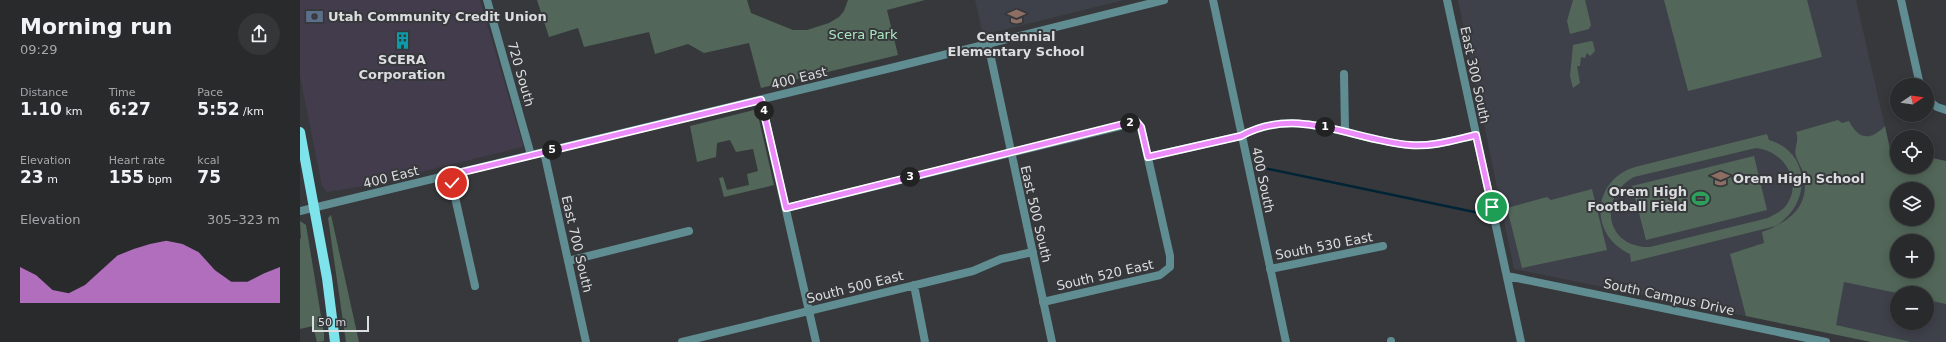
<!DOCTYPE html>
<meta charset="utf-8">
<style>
body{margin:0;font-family:"DejaVu Sans",sans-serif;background:#343638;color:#f1f3f6;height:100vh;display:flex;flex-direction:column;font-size:15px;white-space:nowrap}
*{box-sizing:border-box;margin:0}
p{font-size:13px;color:#a5a7a9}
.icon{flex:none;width:22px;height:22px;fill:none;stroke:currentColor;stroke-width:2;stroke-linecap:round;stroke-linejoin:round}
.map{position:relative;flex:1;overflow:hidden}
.side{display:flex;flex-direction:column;background:#282a2c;width:300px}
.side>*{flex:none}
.needle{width:26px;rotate:77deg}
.fabs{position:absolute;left:1590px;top:78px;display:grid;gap:8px}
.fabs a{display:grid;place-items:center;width:44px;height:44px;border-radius:50%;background:#282a2c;box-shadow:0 2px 10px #0003,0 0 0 1px #444648;font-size:20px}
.scale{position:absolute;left:12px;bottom:10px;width:57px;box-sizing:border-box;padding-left:4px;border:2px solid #dcdddf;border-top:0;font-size:11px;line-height:14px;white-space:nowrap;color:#dcdddf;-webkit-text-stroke:3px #36383b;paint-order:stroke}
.pin{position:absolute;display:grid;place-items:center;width:34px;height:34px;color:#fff;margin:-17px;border:2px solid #fff;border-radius:50%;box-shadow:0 1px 4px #0007}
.km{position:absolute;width:20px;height:20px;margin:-10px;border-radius:50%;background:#222;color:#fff;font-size:11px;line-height:20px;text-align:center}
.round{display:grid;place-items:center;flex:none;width:42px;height:42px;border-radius:21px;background:#343638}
.head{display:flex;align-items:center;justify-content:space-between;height:68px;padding:0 20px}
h1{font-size:22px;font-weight:700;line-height:30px}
.figures{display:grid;grid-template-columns:repeat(3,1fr);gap:6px;height:68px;padding:4px 20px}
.figures div{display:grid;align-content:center}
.figures b{font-size:17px;font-weight:700}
.figures small{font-size:11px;font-weight:400}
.figures p{font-size:11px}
.chart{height:112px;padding:8px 20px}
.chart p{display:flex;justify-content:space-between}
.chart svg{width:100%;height:72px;margin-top:4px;fill:#ec8cfa;opacity:.7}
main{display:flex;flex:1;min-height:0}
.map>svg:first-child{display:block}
.commercial{fill:#433c4c}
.built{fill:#3e414a;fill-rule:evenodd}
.green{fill:#526759;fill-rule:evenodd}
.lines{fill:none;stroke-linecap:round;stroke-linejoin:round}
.stream{stroke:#002435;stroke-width:2.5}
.minor{stroke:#608d92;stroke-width:8}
.major{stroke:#7fe3ec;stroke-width:10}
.route-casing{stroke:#fff;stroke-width:8}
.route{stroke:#ec8cfa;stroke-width:5}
.labels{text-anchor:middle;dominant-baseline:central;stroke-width:4;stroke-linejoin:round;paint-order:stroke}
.poi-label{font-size:13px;font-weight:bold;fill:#dcdddf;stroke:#36383b;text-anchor:start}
.park-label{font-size:13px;fill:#ade9c2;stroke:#36383b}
.street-label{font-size:13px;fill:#dcdddf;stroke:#36383b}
</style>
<main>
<section class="side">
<div class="head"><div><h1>Morning run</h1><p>09:29</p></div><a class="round"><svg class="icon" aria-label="share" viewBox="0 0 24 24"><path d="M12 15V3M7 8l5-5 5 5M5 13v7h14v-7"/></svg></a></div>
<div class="figures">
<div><p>Distance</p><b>1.10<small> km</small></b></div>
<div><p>Time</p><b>6:27</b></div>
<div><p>Pace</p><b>5:52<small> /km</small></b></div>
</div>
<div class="figures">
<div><p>Elevation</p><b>23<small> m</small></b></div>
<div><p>Heart rate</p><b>155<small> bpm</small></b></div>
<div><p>kcal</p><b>75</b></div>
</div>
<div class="chart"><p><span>Elevation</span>305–323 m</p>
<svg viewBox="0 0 160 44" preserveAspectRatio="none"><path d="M0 44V22L10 27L20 36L30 38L40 33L50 24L60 15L70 11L80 8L90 6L100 8L110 13L120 24L130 31L140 31L150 26L160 22V44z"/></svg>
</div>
</section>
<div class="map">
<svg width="1646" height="342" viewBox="0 0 1646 342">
<rect width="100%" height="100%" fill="#36383b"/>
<path class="commercial" d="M0,0H180L223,145L222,147L64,186L27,192L22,186L0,76Z"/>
<path class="built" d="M675,0H824L683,35Z
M1158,0H1556L1590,149L1597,151V167H1627V157L1646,161V342H1573L1214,269ZM1597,189H1627V219H1597ZM1597,241H1627V271H1597ZM1597,293H1627V323H1597Z"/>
<path class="green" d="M237,0H447L451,13L493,30H507L529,23L539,17L544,11L548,0H625L587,10L598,55L461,88L449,43L404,53L388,44L355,54L349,32L284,47L278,28L249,37Z
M1273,0H1285L1291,25L1289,29L1270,34L1267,21Z
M1364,0H1507L1522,57L1388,91Z
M1291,41L1293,42L1295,51L1290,56L1287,53L1285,58L1281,57L1280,66H1277L1280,83L1273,88L1270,76L1273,45Z
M454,110L457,111L474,185L424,197L419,178L423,177L427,190L449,185L447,174L458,171L453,149L436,152L430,140L417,143L416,157L397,162L390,126Z
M1538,120L1542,123L1549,121C1559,140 1570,141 1585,126L1590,149L1597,151V167H1627V157L1646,161V304L1627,300V293H1597L1544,282L1536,325L1611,342H1571L1446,316L1430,254L1464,243L1462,232C1487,223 1510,208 1504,176C1503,169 1498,163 1496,156C1493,148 1500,142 1496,132ZM1597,189H1627V219H1597ZM1597,241H1627V271H1597Z
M1467,134L1469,140C1512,153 1511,204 1476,226L1331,262L1330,254C1288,235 1292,180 1335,167ZM1456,148C1485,151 1505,184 1484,208C1480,212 1473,215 1468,218L1350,247C1346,247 1342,247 1338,246C1302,238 1303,193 1334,177Z
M1454,156L1467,210L1346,240L1332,186Z
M1292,189L1307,250L1222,268L1207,208L1247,197L1251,200Z
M31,215L59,342H46L28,218Z
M0,221L6,225L24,334V341L17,342L13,326L0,329V239L1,238Z"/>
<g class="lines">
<path class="stream" d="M959,167L1184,214"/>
<path class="minor" d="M187,0L231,155
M913,0L986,342
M1147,0L1221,342
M1601,0L1620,85
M688,44L752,342
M1044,74L1045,131
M1627,99L1637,107L1646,110
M461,100L516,342
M244,152L286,342
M848,157L941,136C997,105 1052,140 1110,145C1132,147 1154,140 1176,135
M150,175L175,286
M486,208L837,122L841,127L870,256V267L860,275L743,302
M0,211L599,66L864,0
M268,261L389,231
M970,269L1083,246
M1207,276L1526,342
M614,285L625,342
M1091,341V342
M382,342L673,271L701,259L733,252"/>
<path class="major" d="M0,132L27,278L35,342"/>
</g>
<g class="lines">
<defs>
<path id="route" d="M152,183L150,175L461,100L486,208L836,121L841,127L848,157L941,136C997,105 1052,140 1110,145C1132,147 1154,140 1176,135L1192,207"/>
</defs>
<use href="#route" class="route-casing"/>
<use href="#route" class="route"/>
</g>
<defs>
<symbol id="bank-bare" viewBox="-9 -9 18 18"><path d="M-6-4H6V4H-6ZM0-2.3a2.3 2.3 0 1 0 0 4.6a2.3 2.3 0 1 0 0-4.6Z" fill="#5c6f8a" stroke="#36383b" stroke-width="2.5" paint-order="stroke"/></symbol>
<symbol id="school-bare" viewBox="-9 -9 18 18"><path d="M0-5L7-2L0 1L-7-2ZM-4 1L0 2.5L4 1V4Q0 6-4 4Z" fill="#8d6e63" stroke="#36383b" stroke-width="2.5" paint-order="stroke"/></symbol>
<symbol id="building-bare" viewBox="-9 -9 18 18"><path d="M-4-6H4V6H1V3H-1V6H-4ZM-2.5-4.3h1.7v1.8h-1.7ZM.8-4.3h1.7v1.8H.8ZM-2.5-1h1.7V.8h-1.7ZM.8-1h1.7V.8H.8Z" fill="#0f9aa8" stroke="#36383b" stroke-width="2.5" paint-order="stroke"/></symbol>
<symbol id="stadium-bare" viewBox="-9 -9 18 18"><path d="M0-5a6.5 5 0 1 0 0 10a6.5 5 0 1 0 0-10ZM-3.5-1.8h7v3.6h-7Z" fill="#2e9e5b" stroke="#36383b" stroke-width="2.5" paint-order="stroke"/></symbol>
</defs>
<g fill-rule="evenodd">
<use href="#bank-bare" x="2" y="4" width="25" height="25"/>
<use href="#school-bare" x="704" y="4" width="25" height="25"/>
<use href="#building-bare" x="90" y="28" width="25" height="25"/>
<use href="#school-bare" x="1408" y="166" width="25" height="25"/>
<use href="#stadium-bare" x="1388" y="186" width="25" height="25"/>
</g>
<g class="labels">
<g class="poi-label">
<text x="28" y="16">Utah Community Credit Union</text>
<text x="716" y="36" text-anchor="middle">Centennial<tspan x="716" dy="15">Elementary School</tspan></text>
<text x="102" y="59" text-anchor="middle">SCERA<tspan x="102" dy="15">Corporation</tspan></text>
<text x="1433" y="178">Orem High School</text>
<text x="1387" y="191" text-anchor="end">Orem High<tspan x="1387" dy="15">Football Field</tspan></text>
</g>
<g class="park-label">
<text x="563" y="34">Scera Park</text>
</g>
<g class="street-label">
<text transform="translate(221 74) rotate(74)">720 South</text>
<text transform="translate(1175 75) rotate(78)">East 300 South</text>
<text transform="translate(499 78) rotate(-14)">400 East</text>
<text transform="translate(91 177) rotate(-14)">400 East</text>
<text transform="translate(963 180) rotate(78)">400 South</text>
<text transform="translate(736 214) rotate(77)">East 500 South</text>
<text transform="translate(277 244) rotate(77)">East 700 South</text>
<text transform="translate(1024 246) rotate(-11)">South 530 East</text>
<text transform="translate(805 275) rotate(-13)">South 520 East</text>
<text transform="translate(555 287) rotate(-14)">South 500 East</text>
<text transform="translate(1369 297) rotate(12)">South Campus Drive</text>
</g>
</g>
</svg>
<div class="fabs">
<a><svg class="needle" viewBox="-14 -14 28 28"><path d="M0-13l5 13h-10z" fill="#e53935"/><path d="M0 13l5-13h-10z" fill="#a5a7a9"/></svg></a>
<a><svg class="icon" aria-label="locate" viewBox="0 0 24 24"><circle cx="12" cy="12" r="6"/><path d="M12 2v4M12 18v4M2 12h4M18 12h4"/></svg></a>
<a><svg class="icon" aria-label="layers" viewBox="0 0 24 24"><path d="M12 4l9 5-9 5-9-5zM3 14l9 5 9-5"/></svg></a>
<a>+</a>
<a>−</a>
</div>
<div class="scale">50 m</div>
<div class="pin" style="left:1192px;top:207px;background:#1e9e55"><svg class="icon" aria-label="arrive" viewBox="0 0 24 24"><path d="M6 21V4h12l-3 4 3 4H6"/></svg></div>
<div class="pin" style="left:152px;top:183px;background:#d93025"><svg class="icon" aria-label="check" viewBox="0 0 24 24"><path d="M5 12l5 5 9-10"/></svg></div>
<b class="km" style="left:1025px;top:127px">1</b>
<b class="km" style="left:830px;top:123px">2</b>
<b class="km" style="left:610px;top:177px">3</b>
<b class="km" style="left:464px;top:111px">4</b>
<b class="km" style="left:252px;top:150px">5</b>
</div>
</main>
